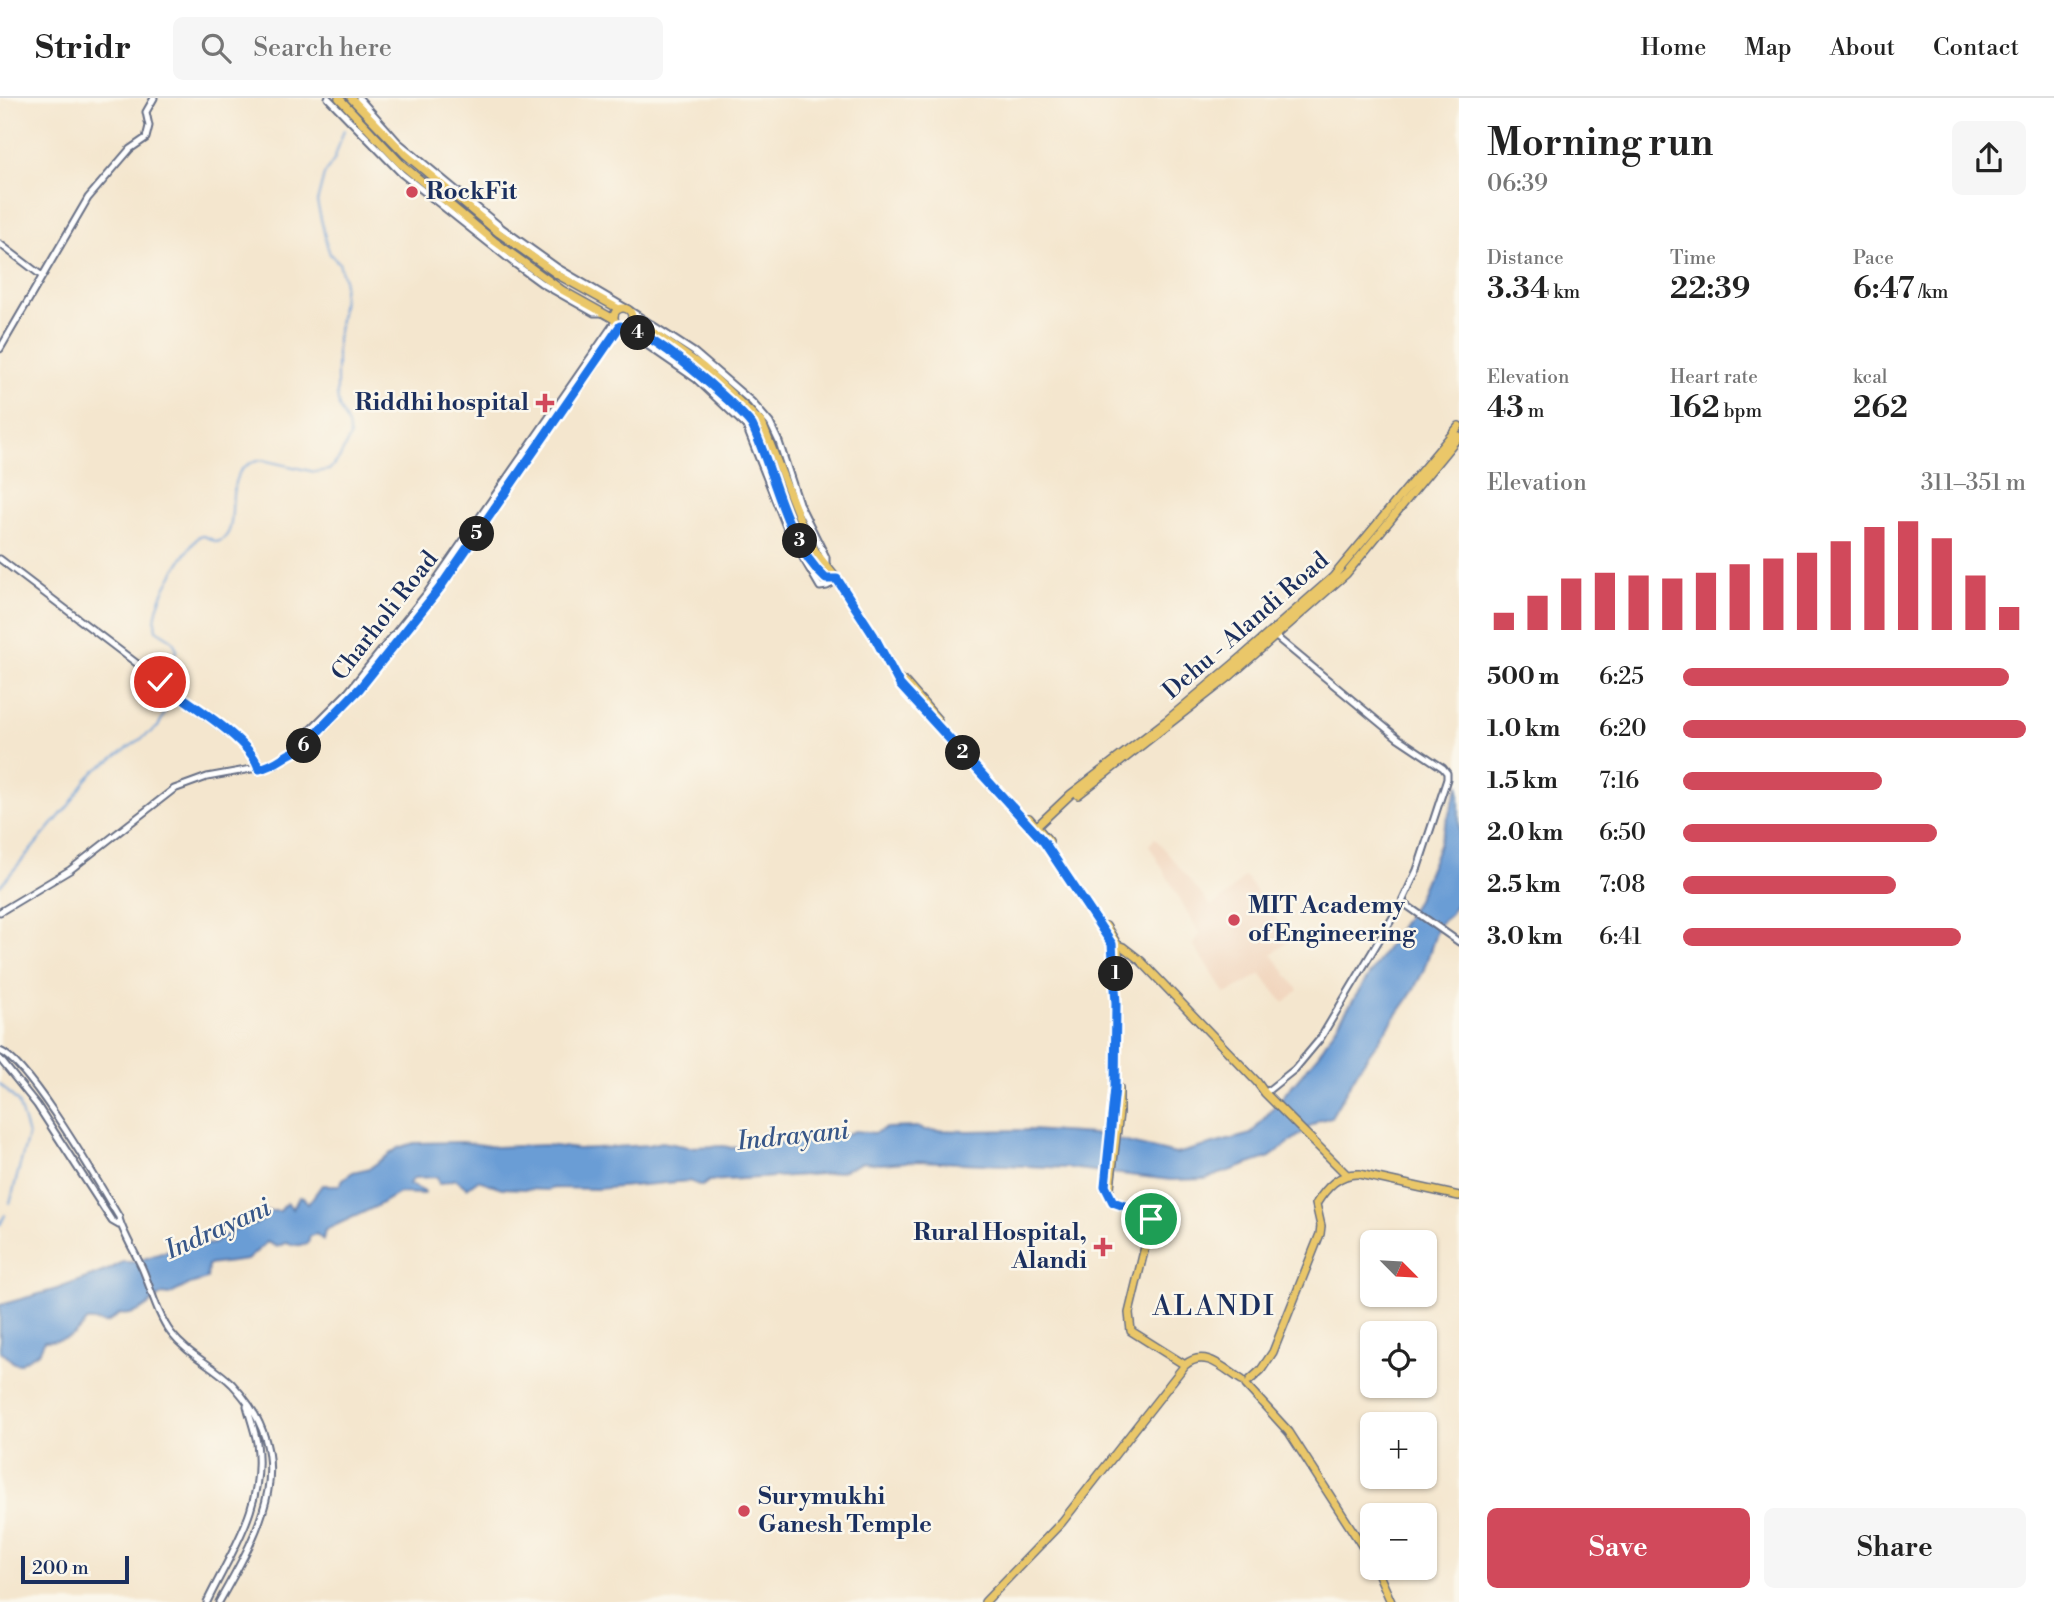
<!DOCTYPE html>
<meta charset="utf-8">
<style>
body{margin:0;font-family:"Libre Bodoni",serif;background:#f6f6f6;color:#222;height:100vh;display:flex;flex-direction:column;font-size:26px;white-space:nowrap}
*{box-sizing:border-box;margin:0}
p{font-size:23px;color:#767676}
.icon{flex:none;width:38px;height:38px;fill:none;stroke:currentColor;stroke-width:2;stroke-linecap:round;stroke-linejoin:round}
.map{position:relative;flex:1;overflow:hidden}
.details{display:flex;flex-direction:column;background:#fff;width:595px}
.details>*{flex:none}
.needle{width:46px;rotate:114deg}
.tools{position:absolute;left:1360px;top:1132px;display:grid;gap:14px}
.tools a{display:grid;place-items:center;width:77px;height:77px;border-radius:10px;background:#fff;box-shadow:0 2px 5px #0004;font-size:35px}
.scale{position:absolute;left:21px;bottom:18px;width:108px;box-sizing:border-box;padding-left:7px;border:4px solid #1b2f5e;border-top:0;font-size:19px;line-height:24px;white-space:nowrap;color:#1b2f5e;-webkit-text-stroke:5px #fbf7ec;paint-order:stroke}
.pin{position:absolute;display:grid;place-items:center;width:60px;height:60px;color:#fff;margin:-30px;border:4px solid #fff;border-radius:50%;box-shadow:0 2px 7px #0007}
.km{position:absolute;width:35px;height:35px;margin:-18px;border-radius:50%;background:#222;color:#fff;font-size:19px;line-height:35px;text-align:center}
.round{display:grid;place-items:center;flex:none;width:74px;height:74px;border-radius:10px;background:#f6f6f6}
.head{display:flex;align-items:center;justify-content:space-between;height:119px;padding:0 28px}
h1{font-size:38px;font-weight:600;line-height:52px}
.metrics{display:grid;grid-template-columns:repeat(3,1fr);gap:10px;height:119px;padding:7px 28px}
.metrics div{display:grid;align-content:center}
.metrics b{font-size:30px;font-weight:600}
.metrics small{font-size:19px;font-weight:400}
.metrics p{font-size:19px}
.chart{height:196px;padding:14px 28px}
.chart p{display:flex;justify-content:space-between}
.chart svg{width:100%;height:126px;margin-top:7px;stroke:#d1495b;stroke-width:6}
.primary-button{display:flex;gap:14px;margin-top:auto;padding:14px 28px}
.primary-button a{flex:1;height:80px;border-radius:10px;background:#d1495b;color:#fff;font-size:28px;font-weight:600;line-height:80px;text-align:center}
.primary-button a+a{background:#f6f6f6;color:#222}
ul{padding:0 28px;list-style:none;font-size:23px}
li{display:grid;grid-template-columns:112px 84px 1fr;align-items:center;height:52px}
li i{height:18px;border-radius:9px;background:#d1495b}
header{display:flex;align-items:center;gap:42px;box-sizing:border-box;height:98px;padding:0 35px;background:#fff;border-bottom:2px solid #e0e0e0}
header strong{font-size:33px}
nav{display:flex;gap:38px;margin-inline-start:auto;font-size:24px}
.search{width:490px;height:63px;background:#f6f6f6;display:flex;align-items:center;gap:18px;box-sizing:border-box;padding:0 24px;border-radius:10px;color:#767676;font-size:26px}
main{display:flex;flex:1;min-height:0}
.map>svg:first-child{display:block}
.built{fill:#f1d5bd}
.water{fill:#6a9dd5;stroke:#42669a;stroke-width:2}
.lines{fill:none;stroke-linecap:round;stroke-linejoin:round}
.stream{stroke:#6a9dd5;stroke-width:2}
.minor-casing{stroke:#676f85;stroke-width:9}
.major-casing{stroke:#676f85;stroke-width:10}
.minor{stroke:#fff;stroke-width:5}
.major{stroke:#eac769;stroke-width:7}
.route-casing{stroke:#fff;stroke-width:14}
.route{stroke:#1a73e8;stroke-width:9}
.poi-dot{fill:#d1495b;stroke:#fbf7ec;stroke-width:2.5}
.labels{text-anchor:middle;dominant-baseline:central;stroke-width:5;stroke-linejoin:round;paint-order:stroke}
.poi-label{font-size:24px;font-weight:bold;fill:#1b2f5e;stroke:#fbf7ec;text-anchor:start}
.street-label{font-size:24px;fill:#1b2f5e;stroke:#fbf7ec}
.water-label{font-size:26px;font-style:italic;fill:#375688;stroke:#fbf7ec}
.quarter-label{font-size:28px;letter-spacing:2px;fill:#1b2f5e;stroke:#fbf7ec}
</style>
<header>
<strong>Stridr</strong>
<div class="search"><svg class="icon" aria-label="search" viewBox="0 0 24 24"><circle cx="10" cy="10" r="6"/><path d="M15 15l6 6"/></svg>Search here</div>
<nav><a>Home</a><a>Map</a><a>About</a><a>Contact</a></nav>
</header>
<main>
<div class="map">
<svg width="1459" height="1504" viewBox="0 0 1459 1504">
<rect width="100%" height="100%" fill="#fbf7ec"/>
<filter id="ink" filterUnits="userSpaceOnUse"><feTurbulence type="fractalNoise" baseFrequency=".0143" numOctaves="2"/><feDisplacementMap in="SourceGraphic" scale="14" xChannelSelector="R" yChannelSelector="G"/><feConvolveMatrix kernelMatrix="1 2 1 2 8 2 1 2 1" color-interpolation-filters="sRGB"/></filter>
<filter id="wash" filterUnits="userSpaceOnUse"><feTurbulence type="fractalNoise" baseFrequency=".00686" numOctaves="4" result="noise"/><feDisplacementMap in="SourceGraphic" scale="28" xChannelSelector="R" yChannelSelector="G"/><feGaussianBlur stdDeviation="1.57" result="paint"/><feColorMatrix in="noise" values="0 0 0 0 0 0 0 0 0 0 0 0 0 0 0 0 0 1.4 0 .05"/><feComposite in="paint" operator="in"/></filter>
<g filter="url(#wash)">
<rect width="100%" height="100%" fill="#f4e6ce"/>
<path class="built" d="M1155,740L1211,808L1227,797L1245,778L1291,841L1272,856L1298,892L1284,905L1261,876L1226,896L1193,847L1199,835L1149,747Z"/>
<path class="water" d="M1459,686V803L1449,818L1439,826L1423,874L1408,901L1362,966L1331,1019L1318,1023L1270,1059L1205,1081L1171,1082L1069,1070L919,1063L880,1066L863,1064L842,1073L822,1076L709,1083L702,1088L689,1083L596,1091L554,1090L547,1092L502,1090L478,1082L467,1090L455,1081L439,1086L437,1079L414,1080L409,1086L425,1094L424,1096L399,1095L375,1109L325,1132L323,1142L316,1136L310,1138L308,1145C302,1148 292,1148 287,1144L277,1149L267,1144L247,1162L208,1167L207,1181L190,1186L169,1197L163,1196C148,1205 140,1219 119,1216C100,1233 106,1221 86,1223C76,1240 62,1243 44,1243L40,1253L19,1266L14,1265L0,1252V1207L57,1191L108,1172L123,1164H135L179,1149L212,1146L234,1132L257,1125L263,1122L265,1113H280L287,1105L293,1111L299,1099L304,1100L308,1106L322,1087H340L343,1081L353,1074L370,1070L398,1050L414,1045L463,1044L496,1049L546,1047L578,1051L649,1047L662,1044L689,1049L724,1048L732,1050L768,1043L787,1045L823,1033L844,1037L855,1033L874,1035L886,1030L917,1029L925,1032L969,1033L1029,1032L1093,1036L1176,1056L1251,1036L1318,957L1416,804L1435,758Z"/>
<g class="lines">
<path class="stream" d="M165,583L169,568L177,551L172,542L156,532C150,505 182,459 199,438H204L217,444C249,435 211,368 263,362L315,374L329,372L339,361L350,339L348,327L339,309L337,297V241L342,209L344,181L339,165L330,156L327,147L317,104L324,77L334,62L344,32
M0,788L70,706L86,682L95,673L158,629L167,610L166,589
M0,986L18,1004L28,1037L10,1105
M0,1127L5,1117"/>
</g>
</g>
<g filter="url(#ink)">
<g class="lines">
<defs>
<path id="minor" d="M328,0L402,76L515,166L541,185L594,215H603
M359,0L398,44L502,130L558,170L631,213L694,254L752,304L770,325L779,344L799,405L826,459V467
M0,146L42,178
M635,235L638,241L696,281L746,328L789,436L820,489L827,488L838,482
M0,251L88,100L130,51L146,40L149,28L146,14L154,0
M0,461L241,645L253,657L259,671
M293,653L301,641L348,594L427,495L615,224
M1402,804L1459,844
M0,814L70,772L174,691L207,679L274,667L293,653L301,651L360,590L439,491L620,228
M0,953C29,964 99,1086 119,1119C120,1130 137,1158 143,1172C151,1191 158,1218 171,1235C188,1257 213,1267 232,1286C302,1360 261,1430 219,1504
M0,961L37,1007L112,1123L119,1127
M1265,995L1295,971L1320,941L1402,804L1417,772L1447,681V675L1443,670L1398,640L1275,538
M207,1504C233,1450 265,1408 257,1345C255,1333 250,1320 247,1308"/>
<path id="major" d="M339,0L401,66L494,143L562,192L614,221
M351,0L405,56L499,135L558,177L619,211
M614 219a9 9 0 1 1 18 0a9 9 0 1 1-18 0Z
M632,219L703,269L762,325L804,432L817,456L837,481L874,538L900,587L1044,744L1112,846L1116,905L1114,994L1105,1088L1113,1104L1147,1116L1151,1124L1129,1215L1131,1233L1185,1267
M626,228L675,258L742,314L752,326L790,425L809,461L826,481H837
M898,580L906,585L938,622
M1078,697L1229,579L1346,476L1459,338
M1029,720L1049,743
M1034,731L1071,696L1166,623L1243,558L1333,479L1459,328
M1106,828L1117,846L1119,862
M1115,846L1123,849L1141,863L1257,984L1265,995L1346,1076
M1107,1091L1110,1089L1119,1015V990
M1250,1282L1261,1272L1273,1254L1320,1136L1321,1128L1316,1106C1326,1090 1339,1075 1359,1076L1459,1098
M1246,1287L1289,1334L1372,1463
M1376,1470L1391,1504
M985,1504L1062,1424L1185,1267C1205,1250 1224,1271 1242,1282"/>
</defs>
<use href="#minor" class="minor-casing"/>
<use href="#major" class="major-casing"/>
<use href="#minor" class="minor"/>
<use href="#major" class="major"/>
</g>
</g>
<g class="lines" filter="url(#ink)">
<defs>
<path id="route" d="M160,584C184,602 252,642 259,671C280,666 284,656 301,651L360,590L439,491L620,228C647,228 734,304 752,327C775,375 785,444 826,481H837L874,538L900,587L1044,744L1112,846L1116,905L1115,990L1105,1088L1113,1104L1147,1116L1151,1121"/>
</defs>
<use href="#route" class="route-casing"/>
<use href="#route" class="route"/>
</g>
<g class="poi-dot">
<circle cx="412" cy="94" r="7"/>
<path d="M541.5 294.5h7v7h7v7h-7v7h-7v-7h-7v-7h7z"/>
<circle cx="1234" cy="822" r="7"/>
<path d="M1099.5 1138.5h7v7h7v7h-7v7h-7v-7h-7v-7h7z"/>
<circle cx="744" cy="1413" r="7"/>
</g>
<g class="labels">
<g class="poi-label">
<text x="426" y="94">RockFit</text>
<text x="529" y="305" text-anchor="end">Riddhi hospital</text>
<text x="1248" y="808">MIT Academy<tspan x="1248" dy="28">of Engineering</tspan></text>
<text x="1087" y="1135" text-anchor="end">Rural Hospital,<tspan x="1087" dy="28">Alandi</tspan></text>
<text x="758" y="1399">Surymukhi<tspan x="758" dy="28">Ganesh Temple</tspan></text>
</g>
<g class="street-label">
<text transform="translate(385 518) rotate(-52)">Charholi Road</text>
<text transform="translate(1246 528) rotate(-41)">Dehu - Alandi Road</text>
</g>
<g class="water-label">
<text transform="translate(793 1038) rotate(-6)">Indrayani</text>
<text transform="translate(218 1131) rotate(-24)">Indrayani</text>
</g>
<g class="quarter-label">
<text x="1214" y="1208">ALANDI</text>
</g>
</g>
</svg>
<div class="tools">
<a><svg class="needle" viewBox="-14 -14 28 28"><path d="M0-13l5 13h-10z" fill="#e53935"/><path d="M0 13l5-13h-10z" fill="#767676"/></svg></a>
<a><svg class="icon" aria-label="locate" viewBox="0 0 24 24"><circle cx="12" cy="12" r="6"/><path d="M12 2v4M12 18v4M2 12h4M18 12h4"/></svg></a>
<a>+</a>
<a>−</a>
</div>
<div class="scale">200 m</div>
<div class="pin" style="left:1151px;top:1121px;background:#1e9e55"><svg class="icon" aria-label="arrive" viewBox="0 0 24 24"><path d="M6 21V4h12l-3 4 3 4H6"/></svg></div>
<div class="pin" style="left:160px;top:584px;background:#d93025"><svg class="icon" aria-label="check" viewBox="0 0 24 24"><path d="M5 12l5 5 9-10"/></svg></div>
<b class="km" style="left:1116px;top:876px">1</b>
<b class="km" style="left:963px;top:655px">2</b>
<b class="km" style="left:800px;top:443px">3</b>
<b class="km" style="left:638px;top:235px">4</b>
<b class="km" style="left:477px;top:436px">5</b>
<b class="km" style="left:304px;top:648px">6</b>
</div>
<section class="details">
<div class="head"><div><h1>Morning run</h1><p>06:39</p></div><a class="round"><svg class="icon" aria-label="share" viewBox="0 0 24 24"><path d="M12 15V3M7 8l5-5 5 5M5 13v7h14v-7"/></svg></a></div>
<div class="metrics">
<div><p>Distance</p><b>3.34<small> km</small></b></div>
<div><p>Time</p><b>22:39</b></div>
<div><p>Pace</p><b>6:47<small> /km</small></b></div>
</div>
<div class="metrics">
<div><p>Elevation</p><b>43<small> m</small></b></div>
<div><p>Heart rate</p><b>162<small> bpm</small></b></div>
<div><p>kcal</p><b>262</b></div>
</div>
<div class="chart"><p><span>Elevation</span>311–351 m</p>
<svg viewBox="0 0 160 44" preserveAspectRatio="none"><path d="M5 44V38M15 44V32M25 44V26M35 44V24M45 44V25M55 44V26M65 44V24M75 44V21M85 44V19M95 44V17M105 44V13M115 44V8M125 44V6M135 44V12M145 44V25M155 44V36"/></svg>
</div>
<ul>
<li><b>500 m</b>6:25<i style="width:95%"></i></li>
<li><b>1.0 km</b>6:20<i style="width:100%"></i></li>
<li><b>1.5 km</b>7:16<i style="width:58%"></i></li>
<li><b>2.0 km</b>6:50<i style="width:74%"></i></li>
<li><b>2.5 km</b>7:08<i style="width:62%"></i></li>
<li><b>3.0 km</b>6:41<i style="width:81%"></i></li>
</ul>
<div class="primary-button"><a>Save</a><a>Share</a></div>
</section>
</main>
